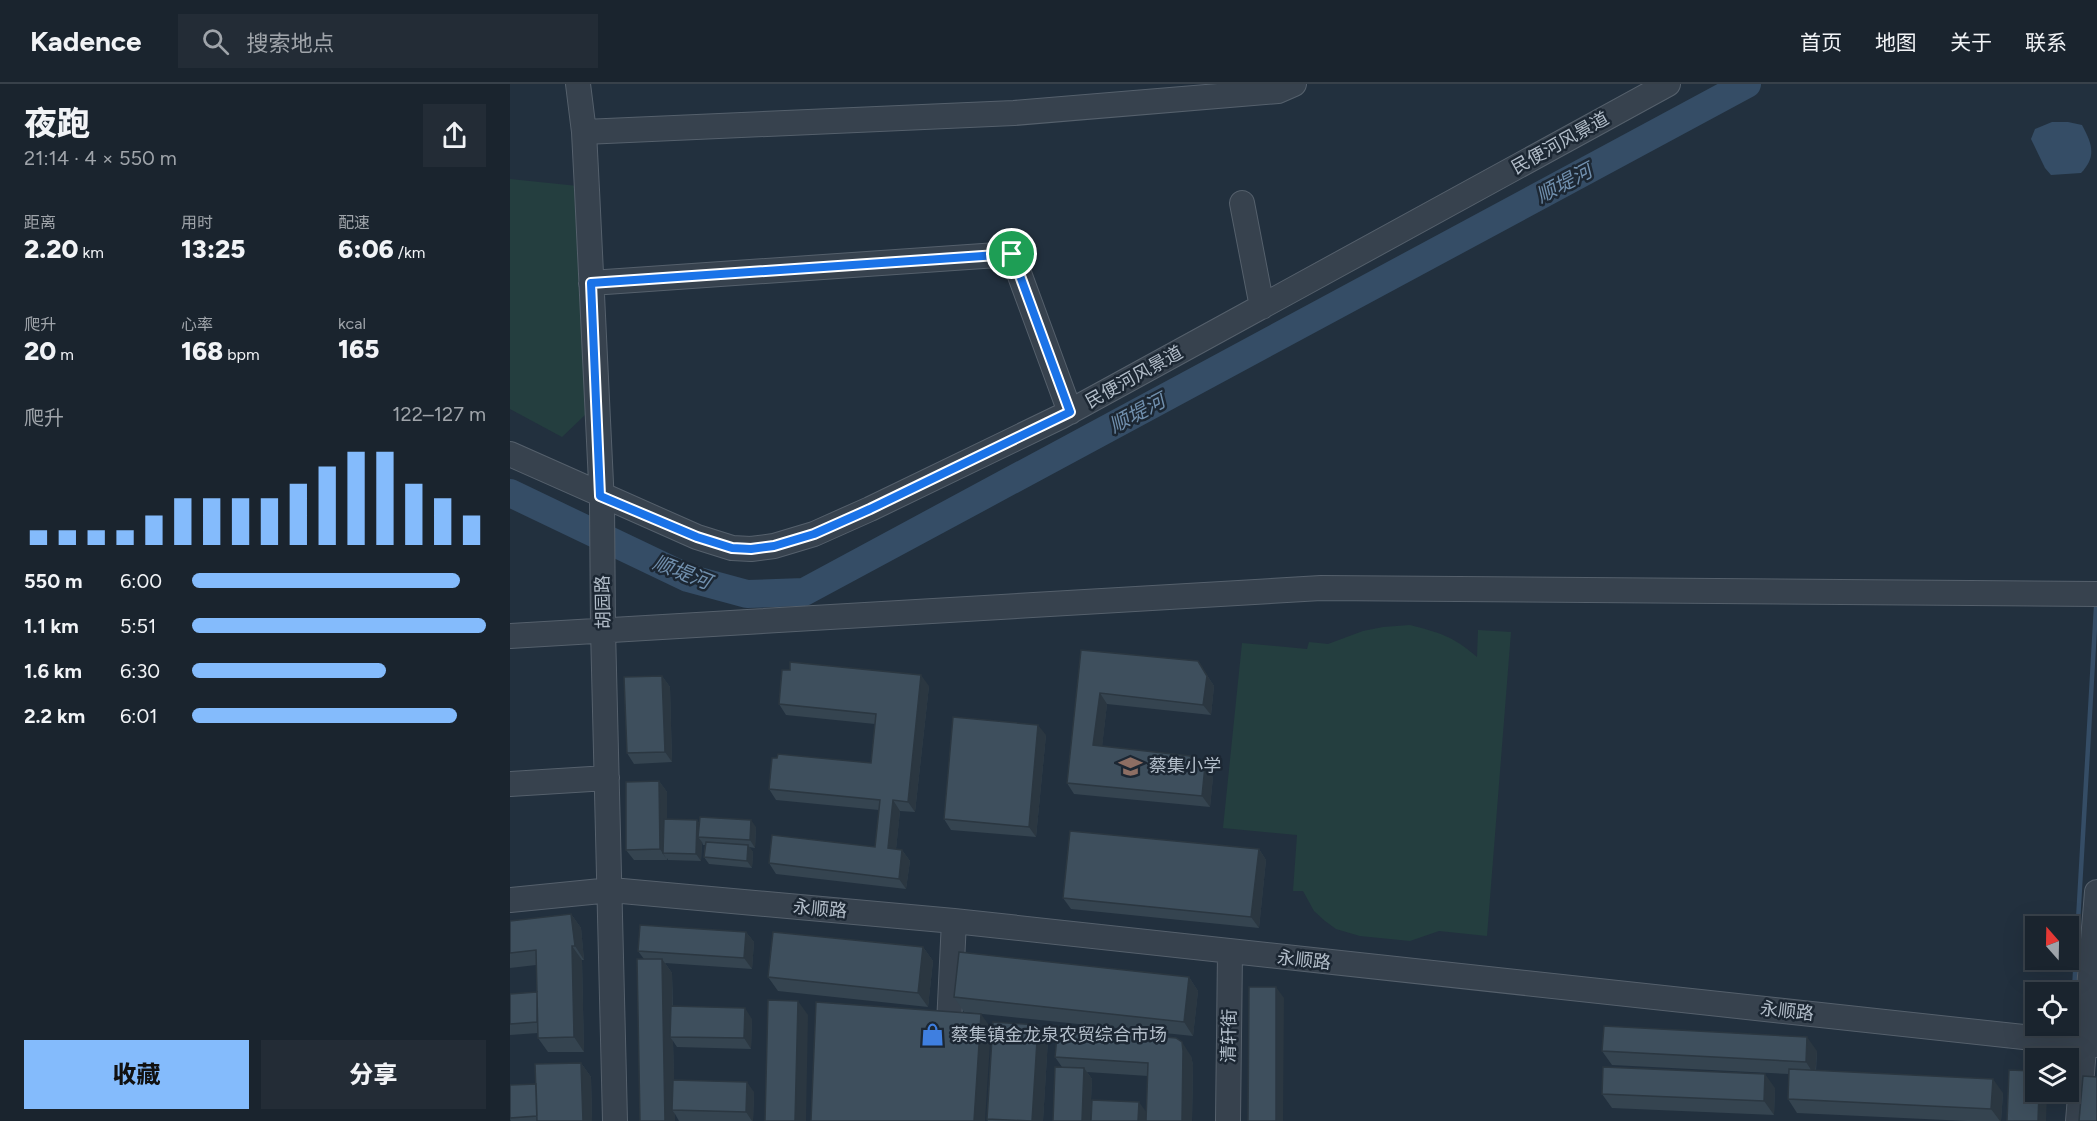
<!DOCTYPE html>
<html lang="zh">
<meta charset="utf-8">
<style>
body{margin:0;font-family:Figtree,"Noto Sans SC",sans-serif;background:#232c36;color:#f1f3f6;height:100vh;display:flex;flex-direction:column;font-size:22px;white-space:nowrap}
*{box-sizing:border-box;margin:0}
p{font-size:20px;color:#9fa4aa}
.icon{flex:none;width:33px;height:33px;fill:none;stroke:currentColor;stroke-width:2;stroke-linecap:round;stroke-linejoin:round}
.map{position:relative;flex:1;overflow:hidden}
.drawer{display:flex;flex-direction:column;background:#1a242e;width:510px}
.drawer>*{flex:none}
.needle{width:39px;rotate:340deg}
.fabs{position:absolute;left:1515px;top:832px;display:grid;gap:12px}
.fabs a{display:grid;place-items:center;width:54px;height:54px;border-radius:0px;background:#1a242e;box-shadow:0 6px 24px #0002,0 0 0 2px #38414a;font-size:30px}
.pin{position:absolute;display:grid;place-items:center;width:51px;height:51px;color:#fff;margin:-26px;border:3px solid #fff;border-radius:50%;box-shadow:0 2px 6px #0007}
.round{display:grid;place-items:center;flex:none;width:63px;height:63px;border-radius:0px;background:#232c36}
.head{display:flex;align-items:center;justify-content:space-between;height:102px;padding:0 24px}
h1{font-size:33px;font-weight:800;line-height:45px}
.stats{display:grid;grid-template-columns:repeat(3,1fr);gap:9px;height:102px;padding:6px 24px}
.stats div{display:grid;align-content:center}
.stats b{font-size:26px;font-weight:800}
.stats small{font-size:16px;font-weight:400}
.stats p{font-size:16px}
.chart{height:168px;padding:12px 24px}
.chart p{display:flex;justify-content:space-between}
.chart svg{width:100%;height:108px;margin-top:6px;stroke:#84bbfc;stroke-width:6}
.primary-button{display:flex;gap:12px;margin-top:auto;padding:12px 24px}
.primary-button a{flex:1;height:69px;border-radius:0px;background:#84bbfc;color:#111;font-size:24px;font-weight:800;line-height:69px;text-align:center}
.primary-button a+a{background:#232c36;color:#f1f3f6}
ul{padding:0 24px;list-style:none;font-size:20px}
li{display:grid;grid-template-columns:96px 72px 1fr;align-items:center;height:45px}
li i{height:15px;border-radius:8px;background:#84bbfc}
header{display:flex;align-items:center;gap:36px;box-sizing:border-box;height:84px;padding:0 30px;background:#1a242e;border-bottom:2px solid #38414a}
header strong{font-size:28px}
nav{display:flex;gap:33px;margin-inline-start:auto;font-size:21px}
.search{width:420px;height:54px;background:#232c36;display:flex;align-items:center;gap:15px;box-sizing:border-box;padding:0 21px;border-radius:0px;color:#9fa4aa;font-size:22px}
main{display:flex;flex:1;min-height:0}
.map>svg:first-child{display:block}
.green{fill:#243e3f}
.water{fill:#354d66}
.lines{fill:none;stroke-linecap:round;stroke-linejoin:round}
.stream{stroke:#354d66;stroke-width:4.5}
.river{stroke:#354d66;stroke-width:28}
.minor-casing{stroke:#55606c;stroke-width:26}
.minor{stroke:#37424e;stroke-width:24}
.wall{fill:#354450}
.shaded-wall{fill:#2b3741}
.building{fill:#3e4f5d;stroke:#2b3741;stroke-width:1.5}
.route-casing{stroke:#fff;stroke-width:12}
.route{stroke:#1a73e8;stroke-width:8}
.labels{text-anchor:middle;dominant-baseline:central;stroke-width:5;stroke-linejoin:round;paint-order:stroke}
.street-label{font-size:18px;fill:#b2bdc9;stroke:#1c2733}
.poi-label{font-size:18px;fill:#b2bdc9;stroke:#1c2733;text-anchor:start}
.water-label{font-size:20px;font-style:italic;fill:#7190ae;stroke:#1c2733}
</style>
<header>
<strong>Kadence</strong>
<div class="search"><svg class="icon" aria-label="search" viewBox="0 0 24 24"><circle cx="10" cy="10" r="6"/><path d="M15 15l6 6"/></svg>搜索地点</div>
<nav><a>首页</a><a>地图</a><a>关于</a><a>联系</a></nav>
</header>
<main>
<section class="drawer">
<div class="head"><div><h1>夜跑</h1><p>21:14 · 4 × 550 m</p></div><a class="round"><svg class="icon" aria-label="share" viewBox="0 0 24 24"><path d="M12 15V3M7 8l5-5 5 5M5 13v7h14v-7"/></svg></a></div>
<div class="stats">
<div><p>距离</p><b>2.20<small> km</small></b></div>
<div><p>用时</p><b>13:25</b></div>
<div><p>配速</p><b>6:06<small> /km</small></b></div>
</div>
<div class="stats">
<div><p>爬升</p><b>20<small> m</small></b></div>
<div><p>心率</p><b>168<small> bpm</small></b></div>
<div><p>kcal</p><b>165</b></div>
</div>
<div class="chart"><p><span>爬升</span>122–127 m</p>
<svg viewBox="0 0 160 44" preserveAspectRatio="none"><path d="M5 44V38M15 44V38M25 44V38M35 44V38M45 44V32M55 44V25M65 44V25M75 44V25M85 44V25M95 44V19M105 44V12M115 44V6M125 44V6M135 44V19M145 44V25M155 44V32"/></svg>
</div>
<ul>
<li><b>550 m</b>6:00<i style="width:91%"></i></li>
<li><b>1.1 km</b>5:51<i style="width:100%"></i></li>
<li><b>1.6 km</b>6:30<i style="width:66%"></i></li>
<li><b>2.2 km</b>6:01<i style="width:90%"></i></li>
</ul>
<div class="primary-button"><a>收藏</a><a>分享</a></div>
</section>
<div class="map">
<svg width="1587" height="1037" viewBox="0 0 1587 1037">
<rect width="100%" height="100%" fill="#22303e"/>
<path class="green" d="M0,95L68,102L75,331L52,353L0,325Z
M900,541C930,549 943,552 967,573L968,546L1001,548L977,852L929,847L900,857L850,852L826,845L815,837L804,827L793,807H783L787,751L713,744L732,559L797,565L799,558L818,560L853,547L873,543Z"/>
<path class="water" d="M1542,38H1558L1572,41C1582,60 1587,72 1571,89L1541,91L1535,84L1521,55L1525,45Z"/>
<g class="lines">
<path class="stream" d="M1562,942L1586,524"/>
<path class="river" d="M0,409L178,494L237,510L294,508L1237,0"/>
<defs>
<path id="minor" d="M68,0L74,48L77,106L92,420L93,545L105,1037
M74,48L504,29L768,7L784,0
M732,119L752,223
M81,199L502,170L560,328
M0,370L187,453L222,464L241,465L264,462L304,450L360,425L550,333L1158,0
M0,552L811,504L1587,510
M0,700L97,694
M0,816L101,806L444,837L1587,961
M438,961L444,837
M718,1037L720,868
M1568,1037L1587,808"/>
</defs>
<use href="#minor" class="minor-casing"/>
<use href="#minor" class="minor"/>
</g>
<path class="wall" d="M571,566L695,588L704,602L701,631L597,620L592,662L680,672L687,682L703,693L700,723L564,710L557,699Z
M152,592L160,603L162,678L124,680L117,669Z
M419,602L405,728L390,727L386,765L392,766L400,777L396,805L266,790L259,779L365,763L369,726L266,716L259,705L361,679L365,640L276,631L269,620Z
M536,651L526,753L441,746L434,735Z
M149,697L157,708V735L187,736L189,739L246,743L245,764L239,763L243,768L242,784L199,780L194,773L195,761H193L192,758L191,777L158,776L157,774V776H124L116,766Z
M749,765L756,776L749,844L561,825L553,814Z
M61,830L71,844L74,876H72L74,968H38L28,954V949L0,951V910L27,908L26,881L0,884V837Z
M236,848L244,858L242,885L155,879L162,889L163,922L242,935L241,965L167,963L163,957L164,996L244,1008L243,1037H169L165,1030V1037H130L134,875L128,867Z
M413,863L423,877L418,923L268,907L258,893Z
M679,893L688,907L683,952L454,928L444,913Z
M538,955L533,1037H478L477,1035Z
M1092,967H1307L1306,987L1493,1009L1491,1037H1457L1287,1029L1278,1015L1279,990L1102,981Z
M681,972L683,981L682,1037H636L638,992L577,988L582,995L580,1037H543L552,983L545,973Z
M71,979L81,993L82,1037H1L0,1035V1001L26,1000Z
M1265,1004L1264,1031L1102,1024L1092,1010Z"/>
<path class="shaded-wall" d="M688,577L704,602L701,631L693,621Z
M411,591L419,602L405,728L398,718Z
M152,592L160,603L162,678L155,668Z
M590,609L597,620L591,672L583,661Z
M528,641L536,651L526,753L519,743Z
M695,682L703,693L700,723L692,712Z
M149,697L157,708V769H153L157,776L150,765Z
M383,716L390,727L385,775L378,764Z
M187,736L192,743L188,753L192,758L191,777L186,770Z
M241,736L246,743L245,764L240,756Z
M238,761L243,768L242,784L237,777Z
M749,765L756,776L749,844L741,833Z
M392,766L400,777L396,805L389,795Z
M61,830L71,844L74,876L65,862Z
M236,848L244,858L242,885L234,874Z
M62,862L72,876L74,968L64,953Z
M413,863L423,877L418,923L408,909Z
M152,875L162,889L163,953H160L163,957L165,1026H162L165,1030V1037H155Z
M679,893L688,907L683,952L674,938Z
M766,903L774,914L773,1037H766Z
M288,917L298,931L296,1037H285Z
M235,924L242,935L241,965L234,954Z
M471,930L481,944L475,1037H464Z
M528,941L538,955L533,1037H522Z
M1297,953L1307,967L1305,992L1296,978Z
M672,958L681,972L683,981L682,1037H672Z
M71,979L81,993L82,1037H73Z
M574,984L582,995L580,1037H572Z
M1255,990L1265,1004L1264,1031L1254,1017Z
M1483,995L1493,1009L1491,1037H1490L1481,1025Z
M237,998L244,1008L243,1037H242L236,1028Z
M1529,1008H1537L1536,1037H1528Z
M629,1018L637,1029L636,1037H628Z"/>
<path class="building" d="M571,566L688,577L697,592L693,621L590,609L583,661L680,672L684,681L695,682L692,712L557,699Z
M280,578L411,591L398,718L383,716L378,764L392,766L389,795L259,779L262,751L365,763L370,716L259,705L262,674H267L268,670L361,679L366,630L269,620L272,586H280Z
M152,592L155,668L117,669L114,593Z
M443,633L528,641L519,743L434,735Z
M149,697L150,765L116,766V698Z
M190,733L241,736L240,756L188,753Z
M154,735L187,736L186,770L153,769Z
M560,747L749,765L741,833L553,814Z
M196,758L238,761L237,777L194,773Z
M61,830L65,862H62L64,953L28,954L26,866L0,869V837Z
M130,841L236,848L234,874L128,867Z
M263,848L413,863L408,909L258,893Z
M449,868L679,893L674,938L444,913Z
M127,875H152L155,1037H130Z
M739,903H766V1037H738Z
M27,908V938L0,940V910Z
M258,916L288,917L285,1037H255Z
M306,918L471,930L464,1037H301Z
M161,922L235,924L234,954L160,953Z
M483,938L528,941L522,1037L477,1035Z
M1094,942L1297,953L1296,978L1092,967Z
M548,943L666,954L672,958L673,967L672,1037H636L638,979L545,973Z
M71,979L73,1037H27L25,980Z
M545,983L574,984L572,1037H543Z
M1093,983L1255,990L1254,1017L1092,1010Z
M1279,985L1483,995L1481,1025L1278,1015Z
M1499,986L1526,987V1008H1529L1528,1037H1497Z
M1573,992L1587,993V1037H1569Z
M163,996L237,998L236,1028L162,1026Z
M26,1000L27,1032L0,1034V1001Z
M582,1016L629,1018L628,1037H581Z"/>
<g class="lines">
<defs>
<path id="route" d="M502,170L560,328L360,425L304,450L264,462L241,465L222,464L187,453L90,412L81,199Z"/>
</defs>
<use href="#route" class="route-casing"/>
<use href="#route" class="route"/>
</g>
<defs>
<symbol id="school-bare" viewBox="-9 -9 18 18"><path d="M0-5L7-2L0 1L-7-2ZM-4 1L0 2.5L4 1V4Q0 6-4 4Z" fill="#8d6e63" stroke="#1c2733" stroke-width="2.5" paint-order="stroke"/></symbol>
<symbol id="shop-bare" viewBox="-9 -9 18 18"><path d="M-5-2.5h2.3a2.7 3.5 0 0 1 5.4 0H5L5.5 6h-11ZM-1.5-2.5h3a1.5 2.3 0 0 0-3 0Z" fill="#3f7fe0" stroke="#1c2733" stroke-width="2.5" paint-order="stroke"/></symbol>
</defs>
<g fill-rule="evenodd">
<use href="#school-bare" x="604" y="666" width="33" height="33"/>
<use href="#shop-bare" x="406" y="934" width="33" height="33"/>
</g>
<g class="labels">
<g class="street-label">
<text transform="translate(1050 59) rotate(-29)">民便河风景道</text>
<text transform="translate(624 293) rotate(-29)">民便河风景道</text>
<text transform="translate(93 518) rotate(-91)">胡园路</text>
<text transform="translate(310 825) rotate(5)">永顺路</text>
<text transform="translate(794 876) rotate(6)">永顺路</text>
<text transform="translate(1277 927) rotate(6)">永顺路</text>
<text transform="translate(719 952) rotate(-89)">清轩街</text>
</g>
<g class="poi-label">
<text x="639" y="682">蔡集小学</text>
<text x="441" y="951">蔡集镇金龙泉农贸综合市场</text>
</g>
<g class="water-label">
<text transform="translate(1054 99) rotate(-28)">顺堤河</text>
<text transform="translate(627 329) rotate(-28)">顺堤河</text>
<text transform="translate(172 488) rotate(21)">顺堤河</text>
</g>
</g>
</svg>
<div class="fabs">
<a><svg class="needle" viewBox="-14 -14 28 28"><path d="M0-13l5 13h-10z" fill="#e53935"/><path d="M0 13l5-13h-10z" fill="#9fa4aa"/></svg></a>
<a><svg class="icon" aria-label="locate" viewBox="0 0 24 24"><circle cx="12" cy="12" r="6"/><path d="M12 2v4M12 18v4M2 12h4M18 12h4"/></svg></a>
<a><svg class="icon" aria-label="layers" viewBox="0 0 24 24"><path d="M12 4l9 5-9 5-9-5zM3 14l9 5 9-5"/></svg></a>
</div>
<div class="pin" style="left:502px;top:170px;background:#1e9e55"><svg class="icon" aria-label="arrive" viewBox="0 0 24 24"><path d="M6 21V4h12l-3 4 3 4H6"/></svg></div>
</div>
</main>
